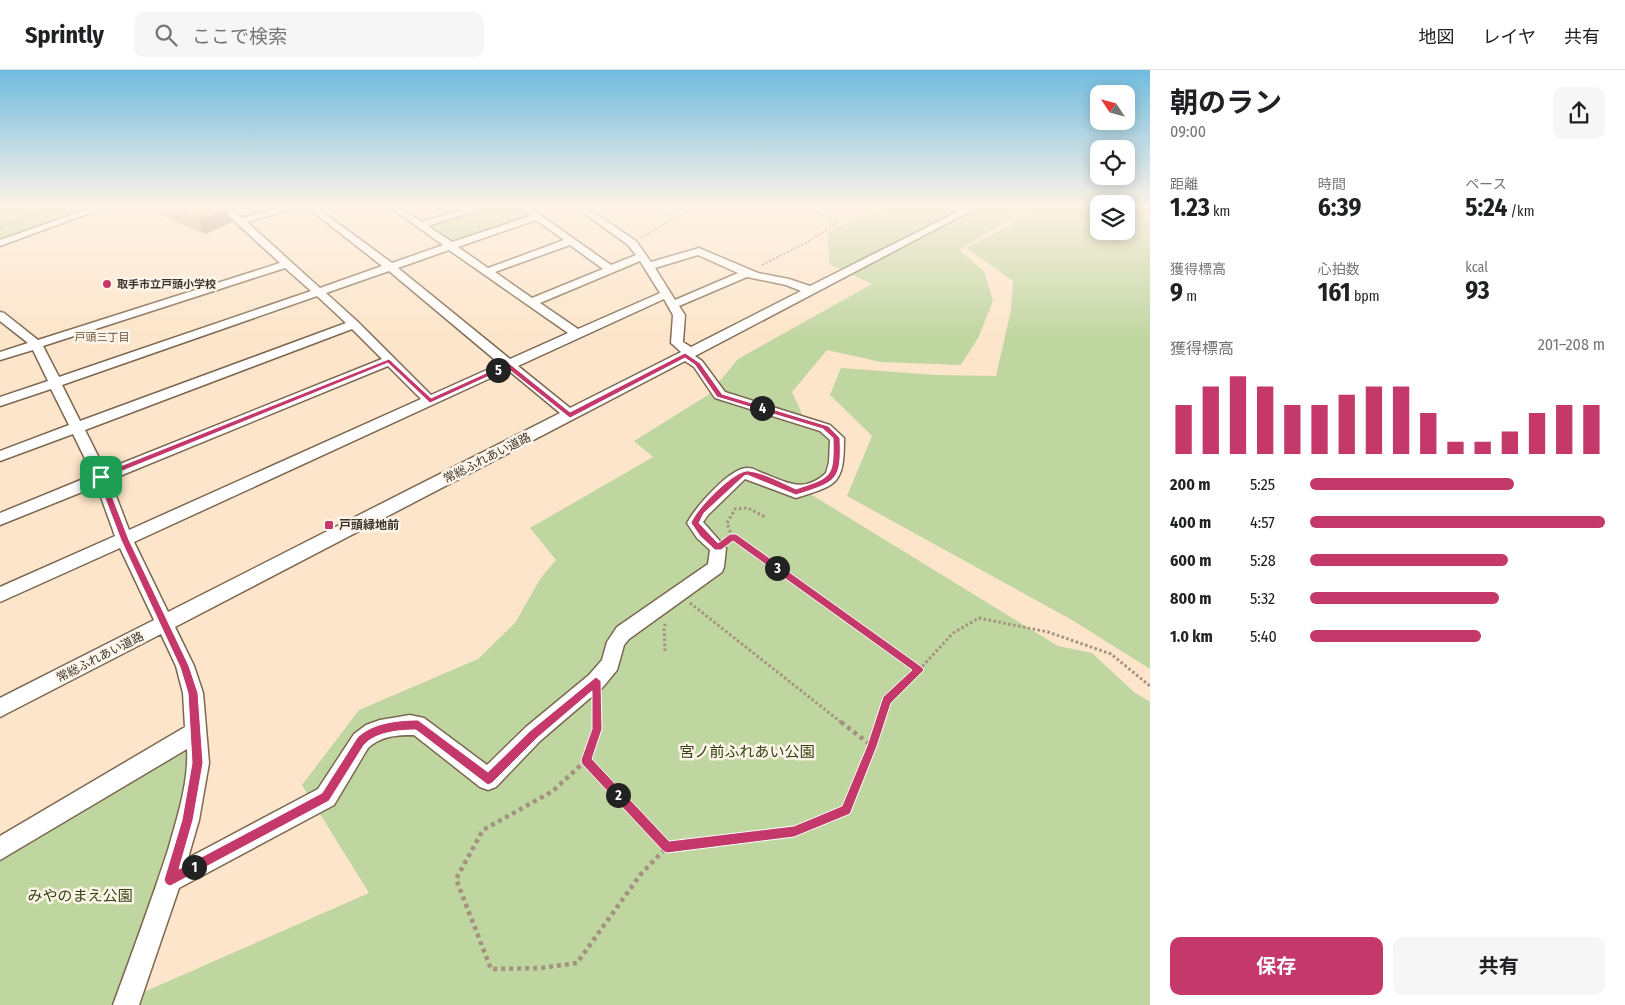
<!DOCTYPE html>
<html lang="ja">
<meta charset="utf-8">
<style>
body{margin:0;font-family:"Fira Sans Condensed","Noto Sans JP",sans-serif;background:#f6f6f6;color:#202124;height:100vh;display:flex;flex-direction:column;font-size:19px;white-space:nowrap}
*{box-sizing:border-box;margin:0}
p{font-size:16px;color:#757577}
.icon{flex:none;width:28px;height:28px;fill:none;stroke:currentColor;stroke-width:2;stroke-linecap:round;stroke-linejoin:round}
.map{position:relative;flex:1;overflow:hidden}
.side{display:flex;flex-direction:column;background:#fff;width:475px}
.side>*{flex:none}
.needle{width:32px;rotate:306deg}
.buttons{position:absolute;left:1090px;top:15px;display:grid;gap:10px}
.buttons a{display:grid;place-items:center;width:45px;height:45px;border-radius:10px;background:#fff;box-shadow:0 2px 12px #0003;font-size:25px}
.pin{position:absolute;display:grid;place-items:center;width:42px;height:42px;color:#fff;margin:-21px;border-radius:10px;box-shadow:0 2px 8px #0006}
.km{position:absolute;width:25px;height:25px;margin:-12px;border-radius:50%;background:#222;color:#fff;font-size:14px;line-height:25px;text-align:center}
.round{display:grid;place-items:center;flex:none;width:52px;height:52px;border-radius:10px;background:#f6f6f6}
.head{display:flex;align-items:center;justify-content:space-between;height:85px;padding:0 20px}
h1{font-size:28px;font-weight:700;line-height:38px}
.stats{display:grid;grid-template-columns:repeat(3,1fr);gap:8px;height:85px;padding:5px 20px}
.stats div{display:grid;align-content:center}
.stats b{font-size:25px;font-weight:700}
.stats small{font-size:14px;font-weight:400}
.stats p{font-size:14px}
.chart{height:140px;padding:10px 20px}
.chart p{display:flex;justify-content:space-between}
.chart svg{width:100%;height:90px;margin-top:5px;stroke:#c4386a;stroke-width:6}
.action{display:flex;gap:10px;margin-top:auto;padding:10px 20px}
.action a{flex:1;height:58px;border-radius:10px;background:#c4386a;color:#fff;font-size:20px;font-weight:700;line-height:58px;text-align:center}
.action a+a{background:#f6f6f6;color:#202124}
ul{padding:0 20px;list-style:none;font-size:16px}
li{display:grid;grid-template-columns:80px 60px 1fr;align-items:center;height:38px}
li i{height:12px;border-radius:6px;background:#c4386a}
header{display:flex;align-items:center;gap:30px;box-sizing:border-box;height:70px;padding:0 25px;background:#fff;border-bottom:1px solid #e0e0e0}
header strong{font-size:24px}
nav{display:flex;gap:28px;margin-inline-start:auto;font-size:18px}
.search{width:350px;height:45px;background:#f6f6f6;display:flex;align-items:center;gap:12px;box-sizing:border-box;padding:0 18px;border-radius:10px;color:#757577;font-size:19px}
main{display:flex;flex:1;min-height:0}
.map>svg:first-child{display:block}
.green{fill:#c0d6a1}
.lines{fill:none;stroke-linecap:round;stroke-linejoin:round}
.minor-casing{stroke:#7c6850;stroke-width:3}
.path-far2{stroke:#a3927f;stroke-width:2;stroke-dasharray:2 2;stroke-linecap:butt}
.path-far1{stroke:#a3927f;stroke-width:3;stroke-dasharray:2.5 2.5;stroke-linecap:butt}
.path{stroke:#a3927f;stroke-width:4.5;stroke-dasharray:4 4;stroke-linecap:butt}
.minor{fill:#fff;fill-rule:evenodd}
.wall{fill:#b5a28b}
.shaded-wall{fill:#948471}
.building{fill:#d3bca2;stroke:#948471}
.route{fill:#c4386a;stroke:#fff;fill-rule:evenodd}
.poi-dot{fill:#c4386a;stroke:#fef5ea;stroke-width:2}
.labels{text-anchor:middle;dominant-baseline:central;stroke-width:5;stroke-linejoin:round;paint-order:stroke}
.far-poi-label{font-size:11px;font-weight:bold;fill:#3d3429;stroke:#fef5ea;text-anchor:start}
.far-neighbourhood-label{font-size:11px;fill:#645039;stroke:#fef5ea}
.street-label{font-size:12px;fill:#3d3429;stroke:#fef5ea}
.poi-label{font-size:12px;font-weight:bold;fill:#3d3429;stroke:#fef5ea;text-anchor:start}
.near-park-label{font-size:15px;fill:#30410e;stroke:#fef5ea}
</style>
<header>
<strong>Sprintly</strong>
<div class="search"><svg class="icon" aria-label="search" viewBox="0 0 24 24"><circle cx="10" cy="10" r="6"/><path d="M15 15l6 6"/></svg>ここで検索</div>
<nav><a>地図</a><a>レイヤ</a><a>共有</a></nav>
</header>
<main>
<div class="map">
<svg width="1150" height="935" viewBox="0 0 1150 935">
<rect width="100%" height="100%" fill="#fce5ca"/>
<path class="green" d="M0,137H101L0,173Z
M488,137H519L530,146L452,173L428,155Z
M895,137H1025L1011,148L959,180L984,201L993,231L978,268L961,295L881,292L827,280L792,322L803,346L818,352L832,369L822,414L812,425L1058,576L1092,583L1134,622L1150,632V935H0V779L196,662L198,693L128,929L369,823L302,715L359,640L478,589L515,553L540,509L556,490L530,458L653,387L634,371L708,325L738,289L872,214L829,194L828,162L865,145Z
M1036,137H1099V161H1126V137H1150V599L1072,550L847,426L872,366L830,325L841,298L936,305L996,306L1011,240L1013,211L966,178L1006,158Z"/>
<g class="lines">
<defs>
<path id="minor" d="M94,137H106L0,176V170Z
M219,137H229L242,148L282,137H294L293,139L247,152L320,218L382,196L307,137H316L392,193L443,175L390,137H399L422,152L470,137H482L481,139L428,156L452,172L530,146L519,137H529L611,195L636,185L628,175L576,137H586L636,171L651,192L699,178L758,203L789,209L810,216L967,137H978L695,286L702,291L725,322L830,355L844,368C844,414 838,415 796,428L745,409L708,445L703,452L726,478L724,497L722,502L629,569L624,575L617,600L603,617L540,671L496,717L488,720L480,717L414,665C396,665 381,666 368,678L334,735L179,818L139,935H113C132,883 151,832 168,780C177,748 189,712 187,679L0,790V766L185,657L183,623L176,596L161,564L0,647V628L154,550L120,478L0,532V517L115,466L97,416L0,455V443L93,405L73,364L0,391V381L69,355L51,319L0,336V327L48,311L33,280L0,290V282L28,273L0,251V242L4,243L38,270L280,193ZM536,150L564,170L488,198L458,177ZM570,175L603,199L532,228L495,202ZM449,180L568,263L510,289L398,198ZM698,185L738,203L675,230L655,198ZM640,191L660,223L578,259L540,233ZM285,198L311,221L59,307L43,276ZM389,201L500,294L431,325L358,252L326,223ZM747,207L786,215L801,221L691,277L683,272L685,245L679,236ZM317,226L346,253L80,351L62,315ZM664,229L673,245L671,273L681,282L570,338L518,296ZM352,259L382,289L105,400L85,360ZM685,291L694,297L715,328L820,361L830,370L829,392L826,403C803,424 787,412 762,403C758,401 753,398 748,398C730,397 695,438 687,453L697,468L710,480L708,494L617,557L607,572L602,590L589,605L526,657L487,695L424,648L410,645L380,650L366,655L354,664L318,719L188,788L199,750L209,693L203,623L194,596L175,557ZM388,296L421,329L129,460L110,410ZM508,300L560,343L168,542L134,472Z"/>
</defs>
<use href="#minor" class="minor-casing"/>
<path class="path-far2" d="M653,137L675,149
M23,155L22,148L39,147
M0,158L52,137
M641,168L694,137
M762,195L811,170L839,151L801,137"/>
<path class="path-far1" d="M733,466L919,600L886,630L879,653
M732,467L727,453L735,439L748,438L765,447
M690,533L842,653
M665,581L664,558L666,552
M919,600L953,563L979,548L1048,562L1111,584L1150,616
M597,632V653"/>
<path class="path" d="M597,652V659L586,690L553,721L483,760L456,809L491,899L541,898L577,893L640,805L667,777L794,762L846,740L872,676L879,652
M841,652L872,676
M586,690L667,777"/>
<use href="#minor" class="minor"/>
</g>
<path class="wall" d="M145,137H224L227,138L232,152L205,164L147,139Z"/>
<path class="shaded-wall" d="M227,138L232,152L205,164L199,150Z"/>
<path class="building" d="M168,137H224L227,138L199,150Z"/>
<linearGradient id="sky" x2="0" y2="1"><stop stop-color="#70bcdf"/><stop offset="0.51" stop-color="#fef3e7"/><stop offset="1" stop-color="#fef3e7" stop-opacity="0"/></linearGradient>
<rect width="1150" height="267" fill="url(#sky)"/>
<path class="route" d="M685,283L700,293L722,324L828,356L840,368C842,411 836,412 796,425L747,405L744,406L704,443L699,453L718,473L730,464H736L922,597L924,600L891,633L877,676L850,744L794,767L667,783L663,781L582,694L581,690L592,659V621L537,668L492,713L488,715L416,660C399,660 376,662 364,675L329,731L174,814L170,816L166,814L164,810L182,750L192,693L188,623L180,597L121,470L97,407L98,405L389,289L431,328L506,294H510L570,342ZM685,288L695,295L717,327L823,359L833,368C834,408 832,407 796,419C782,413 765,403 749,401C736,398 695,440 691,453L700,466L715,480H721L733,471L912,600L883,627L867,676L842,736L794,756L669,771L592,689L602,659L601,611L596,607L530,661L488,702L418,650C398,650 371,653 357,668L322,723L179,799L193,750L203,693L198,623L189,596L129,470L105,408L388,293L430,333L507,298L570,348Z"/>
<g class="poi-dot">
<circle cx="107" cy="214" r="5"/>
<rect x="324" y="450" width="10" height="10" rx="2.5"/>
</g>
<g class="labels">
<g class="far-poi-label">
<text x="117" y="214">取手市立戸頭小学校</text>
</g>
<g class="far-neighbourhood-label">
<text x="102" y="267">戸頭三丁目</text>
</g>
<g class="street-label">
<text transform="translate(487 388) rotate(-27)">常総ふれあい道路</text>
<text transform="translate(100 587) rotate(-27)">常総ふれあい道路</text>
</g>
<g class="poi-label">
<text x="339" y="455">戸頭緑地前</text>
</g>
<g class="near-park-label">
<text x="747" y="682">宮ノ前ふれあい公園</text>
<text x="80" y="826">みやのまえ公園</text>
</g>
</g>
</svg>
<div class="buttons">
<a><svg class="needle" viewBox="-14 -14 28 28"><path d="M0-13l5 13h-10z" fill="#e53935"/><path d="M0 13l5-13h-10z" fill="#757577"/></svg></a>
<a><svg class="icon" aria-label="locate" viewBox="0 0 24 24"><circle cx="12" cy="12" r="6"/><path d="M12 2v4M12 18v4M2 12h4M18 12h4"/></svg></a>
<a><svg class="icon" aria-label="layers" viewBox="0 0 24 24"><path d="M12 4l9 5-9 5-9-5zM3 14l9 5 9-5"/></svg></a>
</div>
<div class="pin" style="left:101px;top:407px;background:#1e9e55"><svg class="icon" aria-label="arrive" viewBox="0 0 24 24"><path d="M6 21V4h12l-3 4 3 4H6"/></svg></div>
<b class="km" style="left:194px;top:797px">1</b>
<b class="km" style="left:618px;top:725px">2</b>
<b class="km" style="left:777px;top:498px">3</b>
<b class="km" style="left:762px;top:338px">4</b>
<b class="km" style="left:498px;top:300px">5</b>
</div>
<section class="side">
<div class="head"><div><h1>朝のラン</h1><p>09:00</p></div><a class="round"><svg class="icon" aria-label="share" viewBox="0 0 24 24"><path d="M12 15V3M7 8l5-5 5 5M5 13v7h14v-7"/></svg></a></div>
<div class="stats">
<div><p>距離</p><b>1.23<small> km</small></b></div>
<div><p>時間</p><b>6:39</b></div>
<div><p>ペース</p><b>5:24<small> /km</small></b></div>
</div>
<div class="stats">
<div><p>獲得標高</p><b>9<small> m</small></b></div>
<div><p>心拍数</p><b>161<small> bpm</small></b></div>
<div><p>kcal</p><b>93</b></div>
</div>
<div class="chart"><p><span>獲得標高</span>201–208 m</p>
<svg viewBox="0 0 160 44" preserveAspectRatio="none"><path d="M5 44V20M15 44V11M25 44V6M35 44V11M45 44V20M55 44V20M65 44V15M75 44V11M85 44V11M95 44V24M105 44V38M115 44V38M125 44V33M135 44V24M145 44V20M155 44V20"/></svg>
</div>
<ul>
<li><b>200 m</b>5:25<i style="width:69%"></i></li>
<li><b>400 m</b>4:57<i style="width:100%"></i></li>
<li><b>600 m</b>5:28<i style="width:67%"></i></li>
<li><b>800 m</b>5:32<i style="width:64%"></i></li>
<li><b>1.0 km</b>5:40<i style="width:58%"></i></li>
</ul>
<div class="action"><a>保存</a><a>共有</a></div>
</section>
</main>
